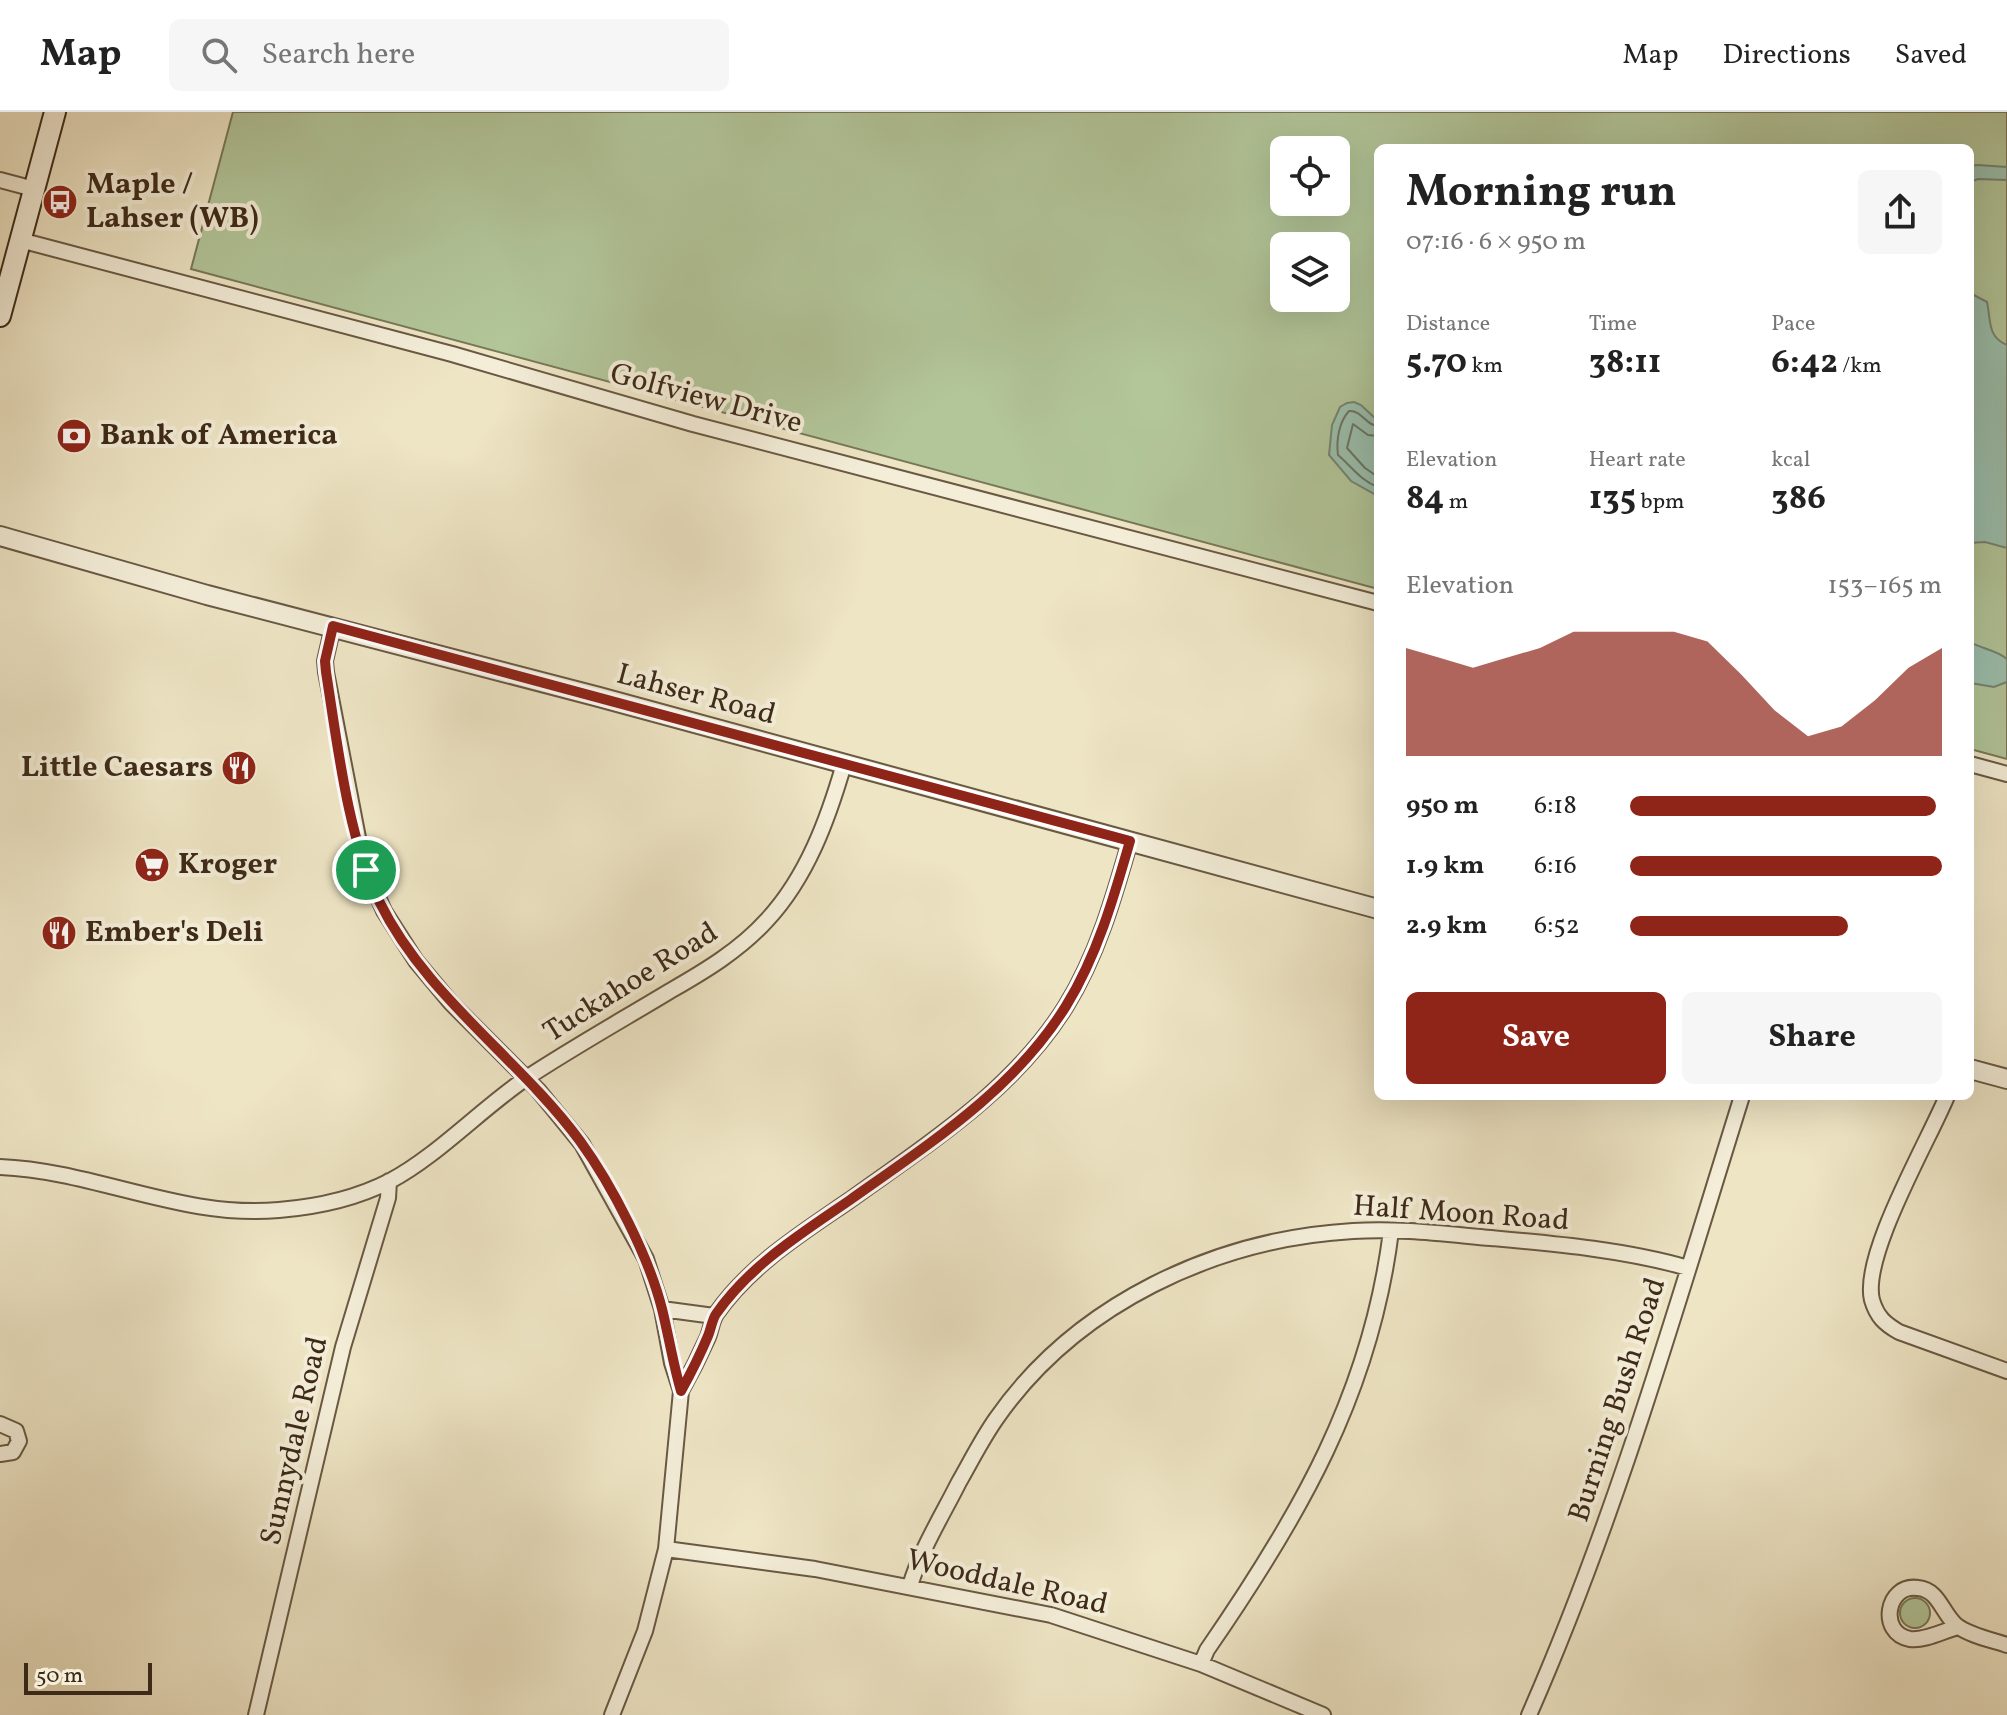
<!DOCTYPE html>
<meta charset="utf-8">
<style>
body{margin:0;font-family:Vollkorn,serif;background:#f6f6f6;color:#222;height:100vh;display:flex;flex-direction:column;font-size:30px;white-space:nowrap}
*{box-sizing:border-box;margin:0}
p{font-size:26px;color:#767676}
.icon{flex:none;width:44px;height:44px;fill:none;stroke:currentColor;stroke-width:2;stroke-linecap:round;stroke-linejoin:round}
.map{position:relative;flex:1;overflow:hidden}
.sheet{position:absolute;left:1374px;top:32px;width:600px;height:956px;display:flex;flex-direction:column;background:#fff;border-radius:12px;box-shadow:0 8px 32px #0002}
.sheet>*{flex:none}
.buttons{position:absolute;left:1270px;top:24px;display:grid;gap:16px}
.buttons a{display:grid;place-items:center;width:80px;height:80px;border-radius:12px;background:#fff;box-shadow:0 8px 32px #0002;font-size:40px}
.scale{position:absolute;left:24px;bottom:20px;width:128px;box-sizing:border-box;padding-left:8px;border:4px solid #3d2a18;border-top:0;font-size:22px;line-height:28px;white-space:nowrap;color:#3d2a18;-webkit-text-stroke:6px #f4eed9;paint-order:stroke}
.pin{position:absolute;display:grid;place-items:center;width:68px;height:68px;color:#fff;margin:-34px;border:4px solid #fff;border-radius:50%;box-shadow:0 2px 8px #0007}
.round{display:grid;place-items:center;flex:none;width:84px;height:84px;border-radius:12px;background:#f6f6f6}
.headline{display:flex;align-items:center;justify-content:space-between;height:136px;padding:0 32px}
h1{font-size:44px;font-weight:700;line-height:60px}
.metrics{display:grid;grid-template-columns:repeat(3,1fr);gap:12px;height:136px;padding:8px 32px}
.metrics div{display:grid;align-content:center}
.metrics b{font-size:34px;font-weight:700}
.metrics small{font-size:22px;font-weight:400}
.metrics p{font-size:22px}
.chart{height:224px;padding:16px 32px}
.chart p{display:flex;justify-content:space-between}
.chart svg{width:100%;height:144px;margin-top:8px;fill:#8f2418;opacity:.7}
.primary-button{display:flex;gap:16px;margin-top:auto;padding:16px 32px}
.primary-button a{flex:1;height:92px;border-radius:12px;background:#8f2418;color:#fff;font-size:32px;font-weight:700;line-height:92px;text-align:center}
.primary-button a+a{background:#f6f6f6;color:#222}
ul{padding:0 32px;list-style:none;font-size:26px}
li{display:grid;grid-template-columns:128px 96px 1fr;align-items:center;height:60px}
li i{height:20px;border-radius:10px;background:#8f2418}
header{display:flex;align-items:center;gap:48px;box-sizing:border-box;height:112px;padding:0 40px;background:#fff;border-bottom:2px solid #e0e0e0}
header strong{font-size:38px}
nav{display:flex;gap:44px;margin-inline-start:auto;font-size:28px}
.search{width:560px;height:72px;background:#f6f6f6;display:flex;align-items:center;gap:20px;box-sizing:border-box;padding:0 28px;border-radius:12px;color:#767676;font-size:30px}
.map>svg:first-child{display:block}
.green{fill:#b2c69a;stroke:#787859;stroke-width:2;fill-rule:evenodd}
.water{fill:#9bc0ae;stroke:#758472;stroke-width:2}
.lines{fill:none;stroke-linecap:round;stroke-linejoin:round}
.shore{stroke:#6c7563;stroke-width:2}
.minor-casing{stroke:#695943;stroke-width:18}
.tertiary-casing{stroke:#695943;stroke-width:22}
.secondary-casing{stroke:#3d2a18;stroke-width:24}
.minor{stroke:#f4eed9;stroke-width:14}
.tertiary{stroke:#f4eed9;stroke-width:18}
.secondary{stroke:#f4eed9;stroke-width:20}
.route-casing{stroke:#fff;stroke-width:16}
.route{stroke:#8f2418;stroke-width:10}
.labels{text-anchor:middle;dominant-baseline:central;stroke-width:8;stroke-linejoin:round;paint-order:stroke}
.poi-label{font-size:30px;font-weight:bold;fill:#3d2a18;stroke:#f4eed9;text-anchor:start}
.street-label{font-size:30px;fill:#3d2a18;stroke:#f4eed9}
</style>
<header>
<strong>Map</strong>
<div class="search"><svg class="icon" aria-label="search" viewBox="0 0 24 24"><circle cx="10" cy="10" r="6"/><path d="M15 15l6 6"/></svg>Search here</div>
<nav><a>Map</a><a>Directions</a><a>Saved</a></nav>
</header>
<div class="map">
<svg width="2007" height="1603" viewBox="0 0 2007 1603">
<rect width="100%" height="100%" fill="#eee5c5"/>
<filter id="stains"><feTurbulence type="fractalNoise" baseFrequency=".0025" numOctaves="4"/><feColorMatrix values="0 0 0 0 .2 0 0 0 0 .09 0 0 0 0 .02 0 0 0 .5 -.17"/></filter>
<radialGradient id="worn" r=".72"><stop offset=".6" stop-color="#630" stop-opacity="0"/><stop offset="1" stop-color="#630" stop-opacity=".3"/></radialGradient>
<path class="green" d="M233,0H2007V647L1970,637V36H1378V477L191,157ZM1284,38H1336V90H1284ZM1284,134H1336V186H1284Z
M1900 1501a15 15 0 1 1 30 0a15 15 0 1 1-30 0Z"/>
<path class="water" d="M1978,53L2007,55V68L1978,67L1970,70V54Z
M1970,181L1987,190C1991,208 1987,225 2007,233V436L1985,430L1970,431Z
M1354,290L1361,293L1378,309V384L1351,369L1329,343L1332,313L1340,295L1347,291Z
M1970,530C1982,537 1997,538 2007,547V570L1994,575L1970,571Z"/>
<g class="lines">
<path class="shore" d="M1378,314C1366,314 1362,298 1349,299C1339,310 1336,328 1338,343C1352,355 1361,369 1378,375
M1378,324L1368,323L1353,312L1347,336L1365,356L1378,365"/>
<defs>
<path id="minor" d="M0,68L34,77
M20,128L452,242L693,312L1378,491
M333,514L325,549L326,560L360,736L366,758L384,799L416,849L451,891L538,978L582,1032L646,1147L662,1197L672,1251L681,1279L666,1437L645,1519L612,1603
M1970,652L2007,662
M1947,984C1929,1028 1861,1144 1872,1188C1877,1205 1885,1212 1899,1220L2007,1259
M0,1055C96,1059 182,1107 279,1098C316,1095 357,1086 390,1069C437,1044 480,998 525,967C572,936 622,908 670,879C705,859 740,838 767,808C807,765 828,707 844,652
M662,1197L714,1204
M681,1279C691,1261 700,1243 708,1225C711,1217 712,1208 716,1202C750,1153 802,1121 850,1088C929,1031 1014,978 1066,894C1097,844 1114,785 1130,729
M0,1312L16,1319L19,1329L13,1340L0,1342
M666,1437L815,1457L1051,1503L1201,1552L1323,1603
M910,1474C921,1437 942,1404 959,1370C971,1349 982,1327 996,1307C1076,1192 1215,1127 1353,1119C1399,1116 1445,1122 1491,1126C1557,1132 1626,1138 1688,1156
M1958,1515C1943,1519 1925,1529 1910,1527C1878,1522 1886,1471 1918,1476C1939,1478 1942,1501 1956,1513C1968,1523 1992,1528 2007,1533
M1201,1552L1207,1538C1299,1405 1371,1281 1391,1119
M256,1603L343,1235L388,1086L389,1069
M1529,1603C1617,1403 1677,1192 1742,984"/>
<path id="tertiary" d="M0,424L207,483L599,585L1378,797
M1970,957L2007,967"/>
<path id="secondary" d="M0,204L55,0"/>
</defs>
<use href="#minor" class="minor-casing"/>
<use href="#tertiary" class="tertiary-casing"/>
<use href="#secondary" class="secondary-casing"/>
<use href="#minor" class="minor"/>
<use href="#tertiary" class="tertiary"/>
<use href="#secondary" class="secondary"/>
</g>
<g class="lines">
<defs>
<path id="route" d="M333,514L1130,729C1114,785 1097,844 1066,894C1014,978 929,1032 850,1088C802,1121 750,1153 716,1202C712,1208 711,1217 708,1224C700,1243 691,1261 681,1279C673,1252 669,1225 662,1197C649,1145 612,1073 580,1029C518,945 426,885 379,789C348,727 337,629 326,560L325,549Z"/>
</defs>
<use href="#route" class="route-casing"/>
<use href="#route" class="route"/>
</g>
<defs>
<symbol id="bus-disc" viewBox="-11 -11 22 22"><circle r="9.5" fill="#8f2418" stroke="#f4eed9"/><path d="M-5-6H5V4H4V6H2V4H-2V6H-4V4H-5ZM-3.5-4V0h7V-4ZM-3.5 1.2v1.5H-2V1.2ZM2 1.2v1.5H3.5V1.2Z" fill="#fff"/></symbol>
<symbol id="bank-disc" viewBox="-11 -11 22 22"><circle r="9.5" fill="#8f2418" stroke="#f4eed9"/><path d="M-6-4H6V4H-6ZM0-2.3a2.3 2.3 0 1 0 0 4.6a2.3 2.3 0 1 0 0-4.6Z" fill="#fff"/></symbol>
<symbol id="restaurant-disc" viewBox="-11 -11 22 22"><circle r="9.5" fill="#8f2418" stroke="#f4eed9"/><path d="M-5-6h1v4h1v-4h1v4h1v-4h1v5L-1.5 .5V6h-2V.5L-5-1ZM5-6V6H3V1.5H1.5Q1.5-4 5-6Z" fill="#fff"/></symbol>
<symbol id="supermarket-disc" viewBox="-11 -11 22 22"><circle r="9.5" fill="#8f2418" stroke="#f4eed9"/><path d="M-6-5.5h2.5l.6 2H6L4.5 2H-2.5L-4.4-4H-6ZM-1.5 3.2a1.3 1.3 0 1 0 .1 0ZM3 3.2a1.3 1.3 0 1 0 .1 0Z" fill="#fff"/></symbol>
</defs>
<g fill-rule="evenodd">
<use href="#bus-disc" x="40" y="70" width="40" height="40"/>
<use href="#bank-disc" x="54" y="304" width="40" height="40"/>
<use href="#restaurant-disc" x="219" y="636" width="40" height="40"/>
<use href="#supermarket-disc" x="132" y="733" width="40" height="40"/>
<use href="#restaurant-disc" x="39" y="801" width="40" height="40"/>
</g>
<g class="labels">
<g class="poi-label">
<text x="86" y="73">Maple /<tspan x="86" dy="34">Lahser (WB)</tspan></text>
<text x="100" y="324">Bank of America</text>
<text x="213" y="656" text-anchor="end">Little Caesars</text>
<text x="178" y="753">Kroger</text>
<text x="85" y="821">Ember's Deli</text>
</g>
<g class="street-label">
<text transform="translate(706 287) rotate(15)">Golfview Drive</text>
<text transform="translate(696 583) rotate(15)">Lahser Road</text>
<text transform="translate(631 871) rotate(-32)">Tuckahoe Road</text>
<text transform="translate(1461 1102) rotate(4)">Half Moon Road</text>
<text transform="translate(1618 1288) rotate(-72)">Burning Bush Road</text>
<text transform="translate(295 1329) rotate(-77)">Sunnydale Road</text>
<text transform="translate(1007 1471) rotate(13)">Wooddale Road</text>
</g>
</g>
<rect width="100%" height="100%" filter="url(#stains)"/>
<rect width="100%" height="100%" fill="url(#worn)"/>
</svg>
<div class="buttons">
<a><svg class="icon" aria-label="locate" viewBox="0 0 24 24"><circle cx="12" cy="12" r="6"/><path d="M12 2v4M12 18v4M2 12h4M18 12h4"/></svg></a>
<a><svg class="icon" aria-label="layers" viewBox="0 0 24 24"><path d="M12 4l9 5-9 5-9-5zM3 14l9 5 9-5"/></svg></a>
</div>
<div class="scale">50 m</div>
<div class="pin" style="left:366px;top:758px;background:#1e9e55"><svg class="icon" aria-label="arrive" viewBox="0 0 24 24"><path d="M6 21V4h12l-3 4 3 4H6"/></svg></div>
<section class="sheet">
<div class="headline"><div><h1>Morning run</h1><p>07:16 · 6 × 950 m</p></div><a class="round"><svg class="icon" aria-label="share" viewBox="0 0 24 24"><path d="M12 15V3M7 8l5-5 5 5M5 13v7h14v-7"/></svg></a></div>
<div class="metrics">
<div><p>Distance</p><b>5.70<small> km</small></b></div>
<div><p>Time</p><b>38:11</b></div>
<div><p>Pace</p><b>6:42<small> /km</small></b></div>
</div>
<div class="metrics">
<div><p>Elevation</p><b>84<small> m</small></b></div>
<div><p>Heart rate</p><b>135<small> bpm</small></b></div>
<div><p>kcal</p><b>386</b></div>
</div>
<div class="chart"><p><span>Elevation</span>153–165 m</p>
<svg viewBox="0 0 160 44" preserveAspectRatio="none"><path d="M0 44V11L10 14L20 17L30 14L40 11L50 6L60 6L70 6L80 6L90 9L100 19L110 30L120 38L130 35L140 27L150 17L160 11V44z"/></svg>
</div>
<ul>
<li><b>950 m</b>6:18<i style="width:98%"></i></li>
<li><b>1.9 km</b>6:16<i style="width:100%"></i></li>
<li><b>2.9 km</b>6:52<i style="width:70%"></i></li>
</ul>
<div class="primary-button"><a>Save</a><a>Share</a></div>
</section>
</div>
